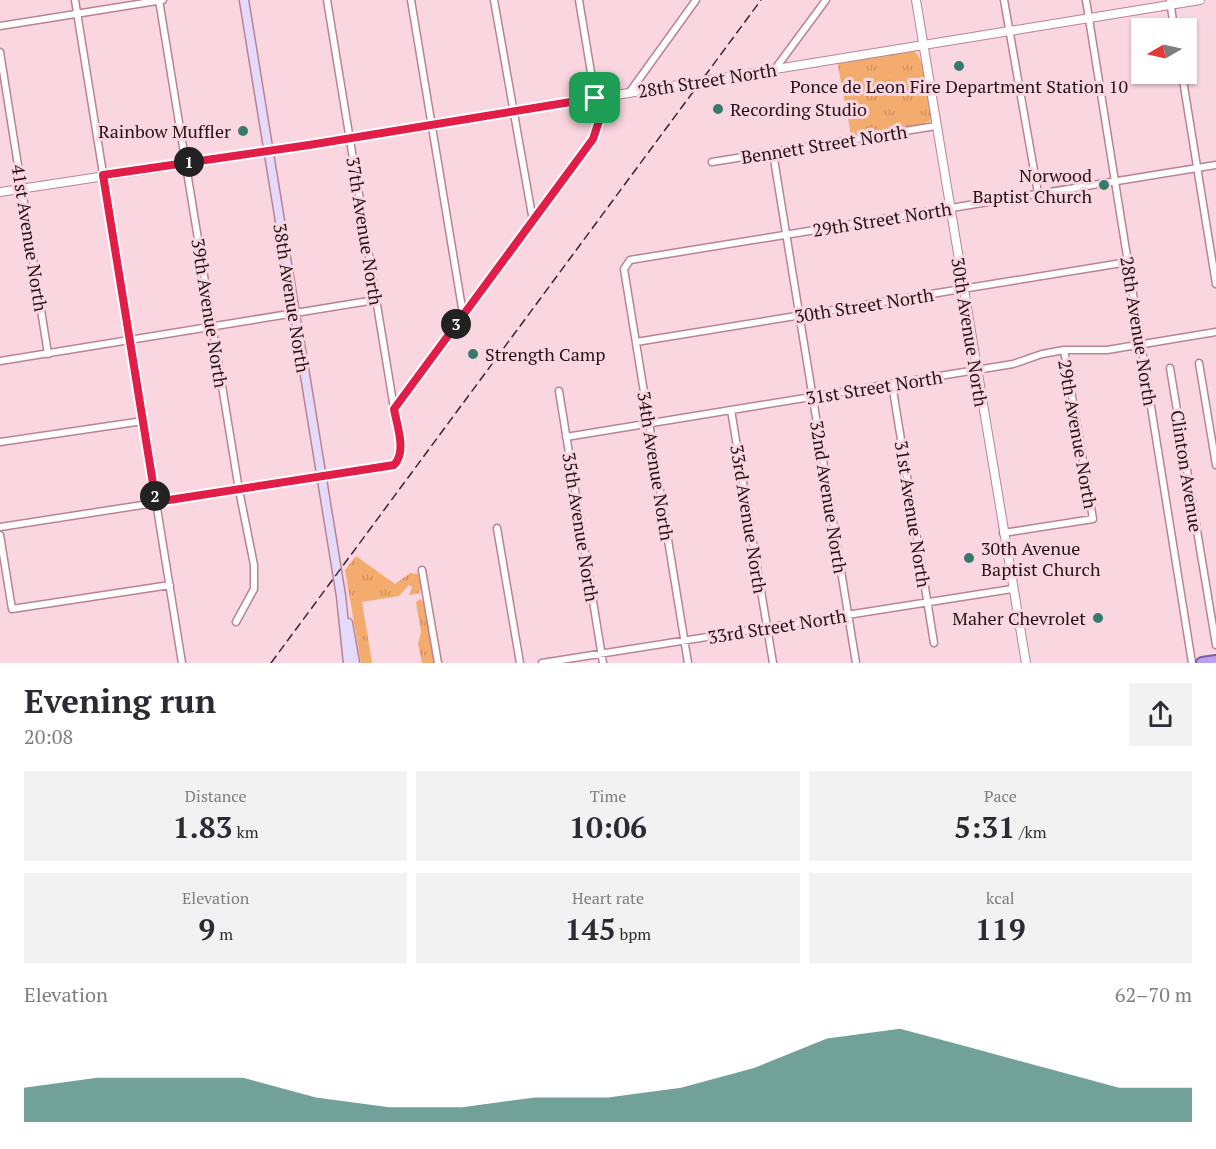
<!DOCTYPE html>
<meta charset="utf-8">
<style>
body{margin:0;font-family:"PT Serif",serif;background:#f2f2f3;color:#2b2b33;height:100vh;display:flex;flex-direction:column;font-size:22px;white-space:nowrap}
*{box-sizing:border-box;margin:0}
p{font-size:20px;color:#7c7c81}
.icon{flex:none;width:33px;height:33px;fill:none;stroke:currentColor;stroke-width:2;stroke-linecap:round;stroke-linejoin:round}
.map{position:relative;height:663px;overflow:hidden}
.drawer{display:flex;flex-direction:column;background:#fff;flex:1}
.drawer>*{flex:none}
.needle{width:39px;rotate:261deg}
.fabs{position:absolute;left:1131px;top:18px;display:grid;gap:12px}
.fabs a{display:grid;place-items:center;width:66px;height:66px;border-radius:0px;background:#fff;box-shadow:0 2px 4px #0004;font-size:30px}
.pin{position:absolute;display:grid;place-items:center;width:51px;height:51px;color:#fff;margin:-26px;border-radius:12px;box-shadow:0 3px 9px #0006}
.km{position:absolute;width:30px;height:30px;margin:-15px;border-radius:50%;background:#222;color:#fff;font-size:16px;line-height:30px;text-align:center}
.round{display:grid;place-items:center;flex:none;width:63px;height:63px;border-radius:0px;background:#f2f2f3}
.headline{display:flex;align-items:center;justify-content:space-between;height:102px;padding:0 24px}
h1{font-size:33px;font-weight:600;line-height:45px}
.stats{display:grid;grid-template-columns:repeat(3,1fr);gap:9px;height:102px;padding:6px 24px}
.stats div{display:grid;align-content:center;border-radius:0px;background:#f2f2f3;text-align:center}
.stats b{font-size:30px;font-weight:600}
.stats small{font-size:16px;font-weight:400}
.stats p{font-size:16px}
.chart{height:168px;padding:12px 24px}
.chart p{display:flex;justify-content:space-between}
.chart svg{width:100%;height:108px;margin-top:6px;fill:#367a6d;opacity:.7}
.map>svg:first-child{display:block}
.grass{fill:url(#grass-tufts)}
.lines{fill:none;stroke-linecap:round;stroke-linejoin:round}
.minor-casing{stroke:#b98393;stroke-width:9}
.tertiary-casing{stroke:#b98393;stroke-width:10}
.secondary-casing{stroke:#b98393;stroke-width:11}
.trunk-casing{stroke:#7d5ca4;stroke-width:14}
.minor{stroke:#fff;stroke-width:6}
.tertiary{stroke:#fff;stroke-width:8}
.secondary{stroke:#e6dafa;stroke-width:8}
.trunk{stroke:#bc9ef2;stroke-width:10}
.rail{stroke:#3b252d;stroke-width:1.5;stroke-dasharray:9 4.5;stroke-linecap:butt}
.route-casing{stroke:#fff;stroke-width:12}
.route{stroke:#e11d48;stroke-width:8}
.poi-dot{fill:#367a6d;stroke:#fad6e0;stroke-width:2}
.labels{text-anchor:middle;dominant-baseline:central;stroke-width:6;stroke-linejoin:round;paint-order:stroke}
.street-label{font-size:18px;fill:#251118;stroke:#fad6e0}
.poi-label{font-size:18px;fill:#251118;stroke:#fad6e0;text-anchor:start}
</style>
<div class="map">
<svg width="1216" height="663" viewBox="0 0 1216 663">
<defs>
<pattern id="grass-tufts" width="24" height="20" patternUnits="userSpaceOnUse" patternTransform="scale(1.5)"><rect width="24" height="20" fill="#f4ab6e"/><path d="M3 7l-1-3M5 7V3M7 7l1-3M15 17l-1-3M17 17v-4M19 17l1-3" fill="none" stroke="#d1925f"/></pattern>
</defs>
<rect width="100%" height="100%" fill="#fad6e0"/>
<path class="grass" d="M913,50C929,65 928,94 932,116L930,121L921,125L851,135L837,61Z
M356,556L395,584L410,573L418,574L421,586L420,593L409,595L412,587L409,585L399,596L362,602L372,663H361L345,570Z
M420,599L424,602L434,663H422L418,644L421,632L416,602Z"/>
<g class="lines">
<defs>
<path id="minor" d="M75,0L182,663
M159,0L239,490L254,565V589L236,622
M411,0L463,314
M494,0L533,221
M1004,0L1038,193
M1086,0L1192,663
M1170,0L1174,28
M0,26L163,0
M0,52L48,354
M775,69L826,0
M1182,74L1216,284
M629,93L696,0
M773,153L856,663
M712,162L936,126
M636,342L1128,262
M0,361L375,300
M1199,363L1216,465
M1170,368L1216,645
M892,384L934,643
M559,391L603,663
M395,409L593,139L599,121L579,0
M731,410L773,663
M566,437L1013,364L1042,354L1064,350H1107L1216,332
M0,442L143,421
M0,527L388,467C397,464 399,460 401,451L327,0
M497,528L520,663
M1003,533L1093,519L1064,350
M0,535L12,609L170,585
M422,570L438,663
M542,663L1012,589
M688,663L624,269L630,260L1216,165"/>
<path id="tertiary" d="M916,0L1026,663
M0,192L309,145L1200,0"/>
<path id="secondary" d="M244,0L341,596L348,663
M348,623L355,663"/>
<path id="trunk" d="M1202,663L1216,661"/>
</defs>
<use href="#minor" class="minor-casing"/>
<use href="#tertiary" class="tertiary-casing"/>
<use href="#secondary" class="secondary-casing"/>
<use href="#trunk" class="trunk-casing"/>
<use href="#minor" class="minor"/>
<use href="#tertiary" class="tertiary"/>
<use href="#secondary" class="secondary"/>
<use href="#trunk" class="trunk"/>
<path class="rail" d="M271,663L761,0"/>
</g>
<g class="lines">
<defs>
<path id="route" d="M595,98L599,121L593,139L394,409C397,426 407,452 394,465L156,502L103,175L309,145Z"/>
</defs>
<use href="#route" class="route-casing"/>
<use href="#route" class="route"/>
</g>
<g class="poi-dot">
<circle cx="959" cy="66" r="6"/>
<circle cx="718" cy="109" r="6"/>
<circle cx="243" cy="131" r="6"/>
<circle cx="1104" cy="185" r="6"/>
<circle cx="473" cy="354" r="6"/>
<circle cx="969" cy="558" r="6"/>
<circle cx="1098" cy="618" r="6"/>
</g>
<g class="labels">
<g class="street-label">
<text transform="translate(707 80) rotate(-9)">28th Street North</text>
<text transform="translate(824 144) rotate(-9)">Bennett Street North</text>
<text transform="translate(882 219) rotate(-9)">29th Street North</text>
<text transform="translate(365 231) rotate(81)">37th Avenue North</text>
<text transform="translate(30 238) rotate(81)">41st Avenue North</text>
<text transform="translate(292 298) rotate(81)">38th Avenue North</text>
<text transform="translate(864 305) rotate(-9)">30th Street North</text>
<text transform="translate(210 313) rotate(81)">39th Avenue North</text>
<text transform="translate(1139 331) rotate(81)">28th Avenue North</text>
<text transform="translate(970 332) rotate(81)">30th Avenue North</text>
<text transform="translate(874 387) rotate(-9)">31st Street North</text>
<text transform="translate(1078 434) rotate(80)">29th Avenue North</text>
<text transform="translate(656 466) rotate(81)">34th Avenue North</text>
<text transform="translate(1187 471) rotate(81)">Clinton Avenue</text>
<text transform="translate(829 497) rotate(81)">32nd Avenue North</text>
<text transform="translate(913 514) rotate(81)">31st Avenue North</text>
<text transform="translate(749 519) rotate(81)">33rd Avenue North</text>
<text transform="translate(581 527) rotate(81)">35th Avenue North</text>
<text transform="translate(777 626) rotate(-9)">33rd Street North</text>
</g>
<g class="poi-label">
<text x="959" y="86" text-anchor="middle">Ponce de Leon Fire Department Station 10</text>
<text x="730" y="109">Recording Studio</text>
<text x="231" y="131" text-anchor="end">Rainbow Muffler</text>
<text x="1092" y="175" text-anchor="end">Norwood<tspan x="1092" dy="21">Baptist Church</tspan></text>
<text x="485" y="354">Strength Camp</text>
<text x="981" y="548">30th Avenue<tspan x="981" dy="21">Baptist Church</tspan></text>
<text x="1086" y="618" text-anchor="end">Maher Chevrolet</text>
</g>
</g>
</svg>
<div class="fabs">
<a><svg class="needle" viewBox="-14 -14 28 28"><path d="M0-13l5 13h-10z" fill="#e53935"/><path d="M0 13l5-13h-10z" fill="#7c7c81"/></svg></a>
</div>
<div class="pin" style="left:595px;top:98px;background:#1e9e55"><svg class="icon" aria-label="arrive" viewBox="0 0 24 24"><path d="M6 21V4h12l-3 4 3 4H6"/></svg></div>
<b class="km" style="left:189px;top:162px">1</b>
<b class="km" style="left:155px;top:496px">2</b>
<b class="km" style="left:456px;top:324px">3</b>
</div>
<section class="drawer">
<div class="headline"><div><h1>Evening run</h1><p>20:08</p></div><a class="round"><svg class="icon" aria-label="share" viewBox="0 0 24 24"><path d="M12 15V3M7 8l5-5 5 5M5 13v7h14v-7"/></svg></a></div>
<div class="stats">
<div><p>Distance</p><b>1.83<small> km</small></b></div>
<div><p>Time</p><b>10:06</b></div>
<div><p>Pace</p><b>5:31<small> /km</small></b></div>
</div>
<div class="stats">
<div><p>Elevation</p><b>9<small> m</small></b></div>
<div><p>Heart rate</p><b>145<small> bpm</small></b></div>
<div><p>kcal</p><b>119</b></div>
</div>
<div class="chart"><p><span>Elevation</span>62–70 m</p>
<svg viewBox="0 0 160 44" preserveAspectRatio="none"><path d="M0 44V30L10 26L20 26L30 26L40 34L50 38L60 38L70 34L80 34L90 30L100 22L110 10L120 6L130 14L140 22L150 30L160 30V44z"/></svg>
</div>
</section>
